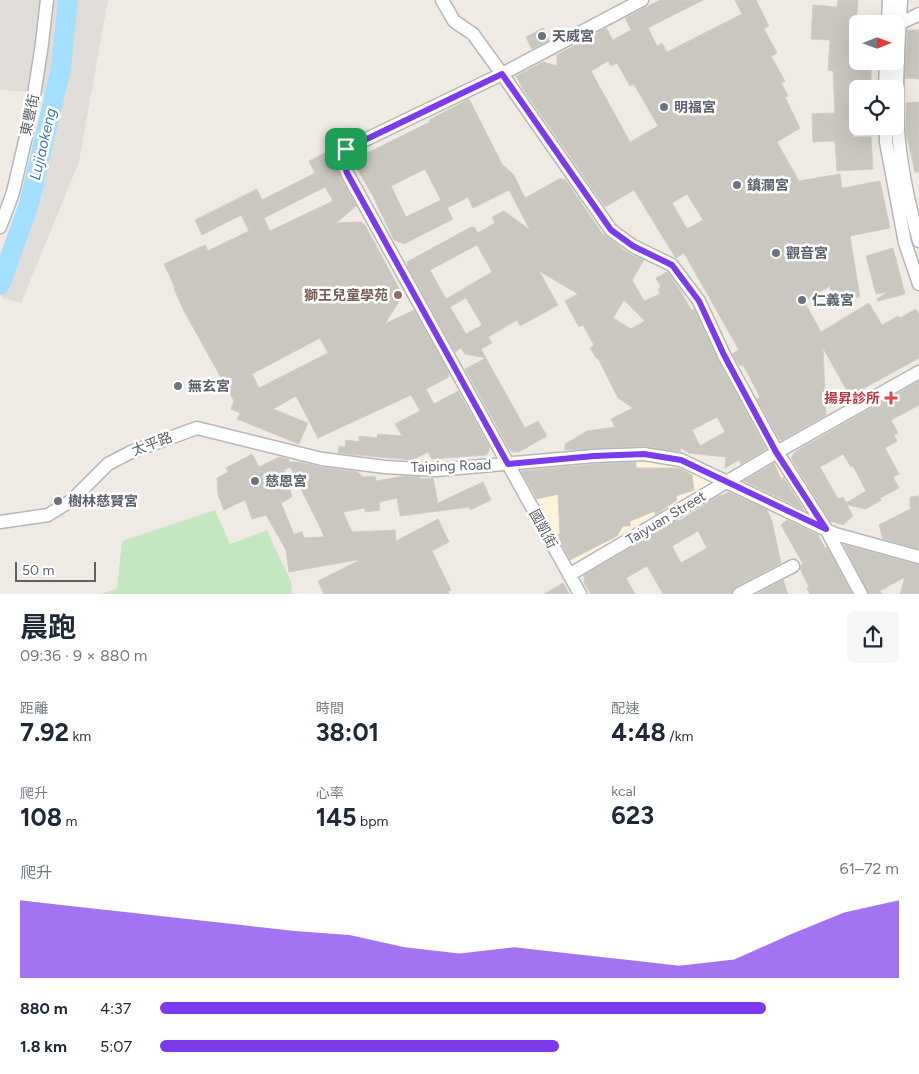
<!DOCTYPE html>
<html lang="zh-TW">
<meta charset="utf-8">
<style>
body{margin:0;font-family:Figtree,"Noto Sans TC",sans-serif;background:#f6f6f7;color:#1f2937;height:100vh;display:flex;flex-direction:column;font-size:19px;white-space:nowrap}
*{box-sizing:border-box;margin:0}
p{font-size:16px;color:#747a83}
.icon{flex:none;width:28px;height:28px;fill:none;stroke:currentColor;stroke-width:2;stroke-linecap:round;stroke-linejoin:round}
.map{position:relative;height:594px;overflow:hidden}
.sheet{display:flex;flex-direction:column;background:#fff;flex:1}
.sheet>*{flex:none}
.needle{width:32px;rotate:89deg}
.buttons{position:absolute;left:849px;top:15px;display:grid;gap:10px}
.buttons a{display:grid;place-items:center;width:55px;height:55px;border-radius:8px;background:#fff;box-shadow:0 5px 20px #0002;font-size:25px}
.scale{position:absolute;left:15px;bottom:12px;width:81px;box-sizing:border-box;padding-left:5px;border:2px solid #5c6165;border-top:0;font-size:14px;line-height:18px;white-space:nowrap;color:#5c6165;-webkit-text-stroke:4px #fff;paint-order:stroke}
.pin{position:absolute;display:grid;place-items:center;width:42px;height:42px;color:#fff;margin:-21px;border-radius:10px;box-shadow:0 2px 8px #0006}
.round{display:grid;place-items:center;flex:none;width:52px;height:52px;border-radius:8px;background:#f6f6f7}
.overview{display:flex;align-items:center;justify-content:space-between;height:85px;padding:0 20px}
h1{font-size:28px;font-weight:700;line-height:38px}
.stats{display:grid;grid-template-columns:repeat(3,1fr);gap:8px;height:85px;padding:5px 20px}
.stats div{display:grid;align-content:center}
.stats b{font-size:25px;font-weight:700}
.stats small{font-size:14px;font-weight:400}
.stats p{font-size:14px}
.chart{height:140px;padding:10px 20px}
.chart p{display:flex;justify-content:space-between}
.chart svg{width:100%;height:90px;margin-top:5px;fill:#7c3aed;opacity:.7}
ul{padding:0 20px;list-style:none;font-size:16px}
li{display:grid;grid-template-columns:80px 60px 1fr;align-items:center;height:38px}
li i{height:12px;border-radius:6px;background:#7c3aed}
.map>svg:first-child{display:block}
.commercial{fill:#fef2da}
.industrial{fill:#e0ddd9}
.green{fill:#c4e6c1}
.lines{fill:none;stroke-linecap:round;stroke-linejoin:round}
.river{stroke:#a4dfff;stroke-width:20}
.building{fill:#cac6c0;stroke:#d3cdc3;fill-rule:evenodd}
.minor-casing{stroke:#b5b7bb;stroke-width:15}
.minor{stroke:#fff;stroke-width:12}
.route-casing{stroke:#fff;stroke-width:10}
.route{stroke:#7c3aed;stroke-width:6}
.worship-dot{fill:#6b7280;stroke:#fff;stroke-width:2}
.education-dot{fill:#8d6e63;stroke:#fff;stroke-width:2}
.health-dot{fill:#e0444e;stroke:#fff;stroke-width:2}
.labels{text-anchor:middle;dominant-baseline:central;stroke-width:5;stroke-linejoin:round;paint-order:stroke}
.worship-label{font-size:14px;font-weight:bold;fill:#5b616d;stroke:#fff;text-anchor:start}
.street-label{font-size:14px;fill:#5c6165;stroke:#fff}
.education-label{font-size:14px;font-weight:bold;fill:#785e54;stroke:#fff;text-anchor:end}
.health-label{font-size:14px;font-weight:bold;fill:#be3a42;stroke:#fff;text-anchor:end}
.water-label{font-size:15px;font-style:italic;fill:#3e7ba8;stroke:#fff}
</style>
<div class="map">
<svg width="919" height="594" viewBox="0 0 919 594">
<rect width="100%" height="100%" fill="#efebe4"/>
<path class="commercial" d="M643,458L679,465L716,485L568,568L517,468Z
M776,458L817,521L736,482Z"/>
<path class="industrial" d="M0,0H108L79,162L21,303L2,298L46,153L60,94L0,90Z"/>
<path class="green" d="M215,510L230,544L267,530L291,582L292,594H100L117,589L122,541Z"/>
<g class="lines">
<path class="river" d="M0,285L29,204L61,68L68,0"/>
</g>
<path class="building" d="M660,0H703L648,28L657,46L662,43L667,52L742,14L735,0H756L769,26L764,29L777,53L771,56L785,81L781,83L788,96L785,97L800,128L777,142L799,181L840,174L842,188L880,181L890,228L850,236L860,297L832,301L830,286L804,301L821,332L869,303L882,325L898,316L900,318L916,309L919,315V358L850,396L823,348L826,415L782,440L779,439L757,399L760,397L743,365L740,366L732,354L739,350L684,253L676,258L675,257L634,190L605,207L523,89L516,76L543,62L557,66V55L606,28L613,40L631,30L625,18ZM608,61L611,66L617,63L630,86L634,84L658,126L630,142L591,71ZM687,194L703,220L687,229L672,203Z
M838,0H858L855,38H858V61H871V89H858V112H851L853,137H871L873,169L837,171L835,141L813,142L812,114L835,113L833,71L828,70L830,40L811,39L813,5L837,7Z
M543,28L549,40L532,49L526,37Z
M908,30H919V79L905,78Z
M469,99L502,164L514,175L525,198L561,178L563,180L565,179L602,233L628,253L644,260L632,280L644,301L660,294L658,289L661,287L656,278L667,272L680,290L691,310L694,309L717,358L766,449L741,464L739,460L725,468L726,457L688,453H689L681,448L680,452L644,446L565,450V444L587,431L615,427L611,419L633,408L618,398L598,358L597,359L590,348L594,345L583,325L579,327L565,301L578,294L539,271L558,305L520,326L517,320L488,337L492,343L481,349L486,358L465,354L461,348L455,352L408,267L407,262L471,227H474L478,233L495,223L492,217L504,211L530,230L509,190L473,208L468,197L447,208L453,219L404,244L394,240L373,196L353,162L355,159L430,122L429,120ZM425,169L441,200L406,217L391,186ZM477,245L492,272L446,299L430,270ZM466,298L482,325L466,334L450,307ZM624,300L645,321L631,329L613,318ZM717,417L725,432L700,446L692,430Z
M919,102V172H915L906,132V103Z
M329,151L336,164L340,177L356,206L336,223L361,222L365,225L401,292V298L385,324L414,310L449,373V377L426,389L434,404L458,391L490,448L488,453L485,455L432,459L428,452L412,460L338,453L339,446L345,447L346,440L359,442V436L377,438L378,434L402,436L395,424L420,411L411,395L318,438L296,396L273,409L308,423L299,444L237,419L240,413L231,409L234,401L185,313L174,289L175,288L164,264L205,245L208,251L249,231L241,215L202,235L195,220L257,189L262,200L315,173L309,161ZM325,187L333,201L270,231L264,218ZM320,338L328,353L259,388L252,374Z
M893,248L905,294L878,301L877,299L888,292L876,294L866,256Z
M486,358L525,428L538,421L547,436L519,452H513L510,450L465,369Z
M919,381V405L891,420L898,433L894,435L897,441L885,448L899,474L893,477L899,488L880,498L881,500L866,509L847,505L853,516L843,525L830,521L791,458L792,456L796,451ZM843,454L851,467L853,466L866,491L846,503L843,497L838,499L820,467Z
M252,454L259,467L279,457L288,459L290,462H300L321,467L358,472L363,477L375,476L376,481L405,476L420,477V479L433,478L438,503L483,482L491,500L470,510V507L400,516L397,498L379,502L380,510L365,512V508L343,512L352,532L395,530L396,541L438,519L449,542L432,551L451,590L448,591L449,594H324L318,581L362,559L289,572L286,550L266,515L252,519L245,500L224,510L218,495L217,478L228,472L226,468ZM290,467L320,527L324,537L304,538L302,532L294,534L281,503L292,497L284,470Z
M636,462V468H679L692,475L694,490L676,496L677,500L655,515V511L630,521V526H623L617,536L570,560L557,535L560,534L558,494L537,499L521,471L595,464Z
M774,463L782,481L783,477L804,510L744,481Z
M729,492L767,510L772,521L781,563L735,587L731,594H663L647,566L626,578L635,594H591L584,583V575L678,520L679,521L720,495L721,496ZM698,531L707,548L681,563L672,546Z
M919,496V549L883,539L879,525L910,509V497Z
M787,520L818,535L825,548L827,547L852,594H810L807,588L809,587L800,569L801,565L803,564L781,525Z
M844,545L919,565V594H900L905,577L880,591L882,594H869Z
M783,580L788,594H757Z
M563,583L569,594H544Z"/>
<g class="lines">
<defs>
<path id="minor" d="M442,0L454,21L473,34L502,74L611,230L633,246L672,265L699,301L724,355L777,452L826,529L861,594
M901,0C899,43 895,88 898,131C901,168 909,206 919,241
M888,24L889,0
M895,26L919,14
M885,89L886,61
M886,126V142L905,243L919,284
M0,227C5,213 12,199 15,184C30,124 41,62 47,0
M0,522L48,515L72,500L108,464L131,452L197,428L322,459L385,467L436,470L594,456L644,454L681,460L835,534L919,557
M569,575L777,452L919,372
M580,594L347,173C344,164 341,158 346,149L502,74L642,0
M739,594L793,566"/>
</defs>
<use href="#minor" class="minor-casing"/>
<use href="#minor" class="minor"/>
</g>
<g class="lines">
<defs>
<path id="route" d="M502,74L611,230L633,246L672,265L699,301L724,355L776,452L826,529L681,460L644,454L594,456L508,464L347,173C344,164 341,158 346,149Z"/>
</defs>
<use href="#route" class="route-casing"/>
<use href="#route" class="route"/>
</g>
<g class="worship-dot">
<circle cx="542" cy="36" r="5"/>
<circle cx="664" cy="107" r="5"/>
<circle cx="737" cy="185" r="5"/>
<circle cx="776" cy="253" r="5"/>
<circle cx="802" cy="300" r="5"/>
<circle cx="178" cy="386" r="5"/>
<circle cx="255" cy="481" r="5"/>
<circle cx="58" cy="501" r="5"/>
</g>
<circle class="education-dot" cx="398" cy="295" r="5"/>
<path class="health-dot" d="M888.5 390.5h5v5h5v5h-5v5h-5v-5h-5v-5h5z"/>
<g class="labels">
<g class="worship-label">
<text x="552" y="36">天威宮</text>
<text x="674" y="107">明福宮</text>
<text x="747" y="185">鎮瀾宮</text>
<text x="786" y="253">觀音宮</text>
<text x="812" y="300">仁義宮</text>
<text x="188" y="386">無玄宮</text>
<text x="265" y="481">慈恩宮</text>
<text x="68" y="501">樹林慈賢宮</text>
</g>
<g class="street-label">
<text transform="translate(30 115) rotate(-78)">東豐街</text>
<text transform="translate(152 444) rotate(-21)">太平路</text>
<text transform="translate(451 466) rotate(-2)">Taiping Road</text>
<text transform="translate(666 518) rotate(-31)">Taiyuan Street</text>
<text transform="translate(543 529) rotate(61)">國凱街</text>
</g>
<g class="education-label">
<text x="388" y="295">獅王兒童學苑</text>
</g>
<g class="health-label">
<text x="880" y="398">揚昇診所</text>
</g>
<g class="water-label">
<text transform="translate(43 144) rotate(-77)">Lujiaokeng</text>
</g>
</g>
</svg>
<div class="buttons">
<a><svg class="needle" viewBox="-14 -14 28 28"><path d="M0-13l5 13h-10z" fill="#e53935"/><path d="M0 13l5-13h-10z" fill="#747a83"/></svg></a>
<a><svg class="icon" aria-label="locate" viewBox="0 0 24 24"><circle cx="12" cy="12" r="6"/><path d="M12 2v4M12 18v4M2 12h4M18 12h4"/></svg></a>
</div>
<div class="scale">50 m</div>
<div class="pin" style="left:346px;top:149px;background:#1e9e55"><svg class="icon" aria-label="arrive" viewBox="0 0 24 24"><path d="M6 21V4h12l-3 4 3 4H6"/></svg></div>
</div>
<section class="sheet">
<div class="overview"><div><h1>晨跑</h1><p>09:36 · 9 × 880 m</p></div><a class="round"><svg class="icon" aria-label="share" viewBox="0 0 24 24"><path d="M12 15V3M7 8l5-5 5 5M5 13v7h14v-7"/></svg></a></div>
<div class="stats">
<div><p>距離</p><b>7.92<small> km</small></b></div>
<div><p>時間</p><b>38:01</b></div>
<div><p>配速</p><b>4:48<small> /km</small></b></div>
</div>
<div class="stats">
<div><p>爬升</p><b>108<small> m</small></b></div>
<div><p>心率</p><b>145<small> bpm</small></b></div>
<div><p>kcal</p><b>623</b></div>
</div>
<div class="chart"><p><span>爬升</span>61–72 m</p>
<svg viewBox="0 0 160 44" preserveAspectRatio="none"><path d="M0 44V6L10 9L20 12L30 15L40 18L50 21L60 23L70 29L80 32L90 29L100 32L110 35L120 38L130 35L140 23L150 12L160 6V44z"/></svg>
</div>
<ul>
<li><b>880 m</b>4:37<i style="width:82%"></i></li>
<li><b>1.8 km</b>5:07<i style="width:54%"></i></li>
</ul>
</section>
